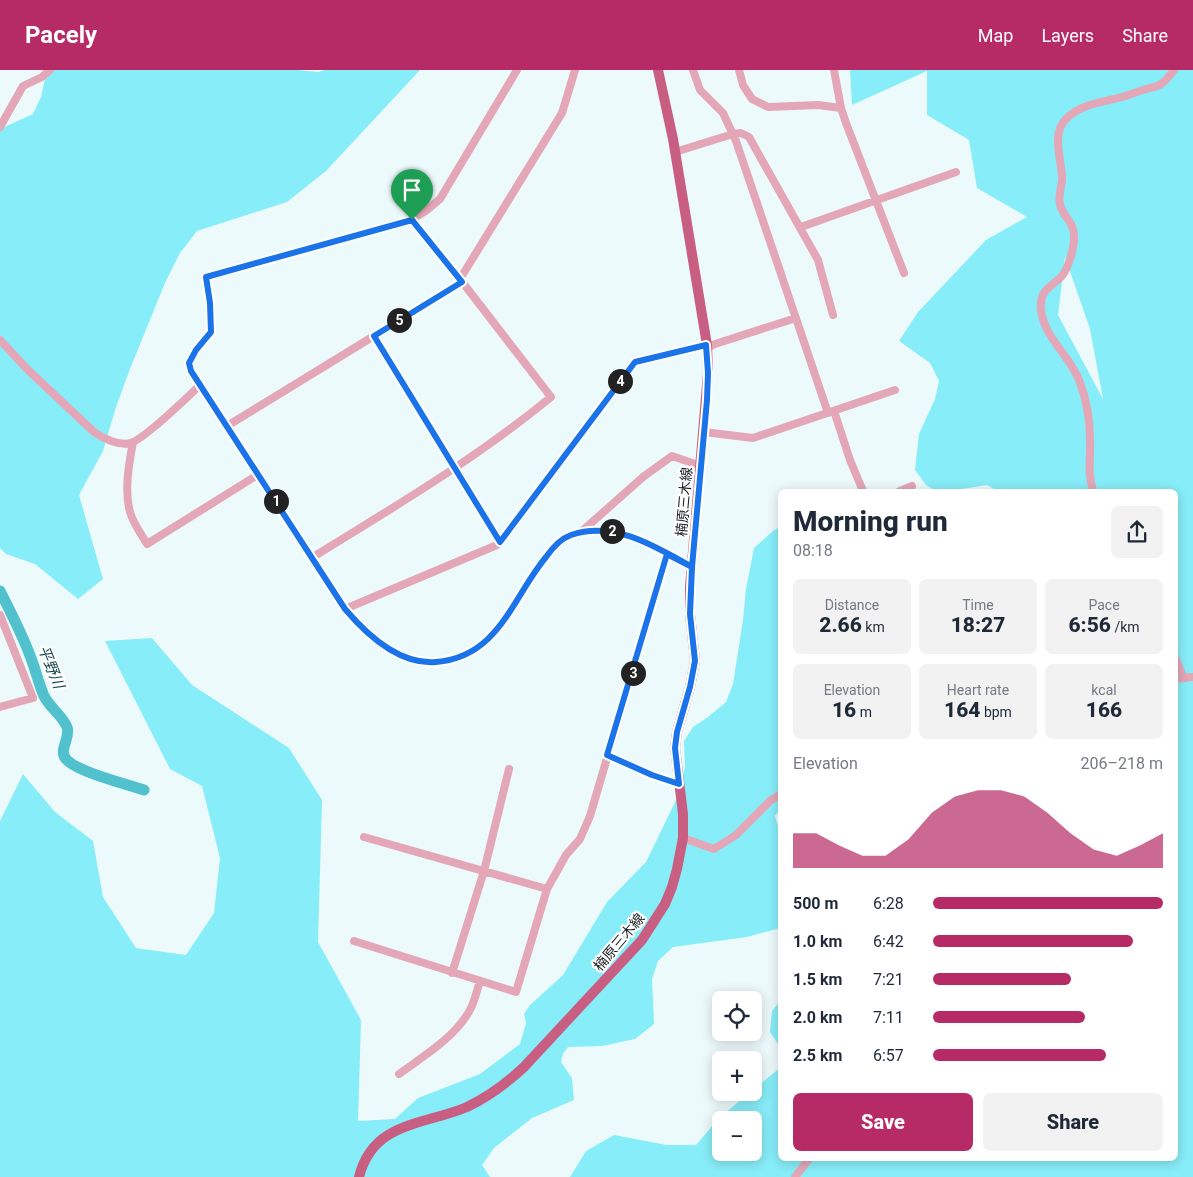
<!DOCTYPE html>
<meta charset="utf-8">
<style>
body{margin:0;font-family:Roboto,"Noto Sans JP",sans-serif;background:#f2f2f3;color:#1f2937;height:100vh;display:flex;flex-direction:column;font-size:19px;white-space:nowrap}
*{box-sizing:border-box;margin:0}
p{font-size:16px;color:#747a83}
.icon{flex:none;width:28px;height:28px;fill:none;stroke:currentColor;stroke-width:2;stroke-linecap:round;stroke-linejoin:round}
.map{position:relative;flex:1;overflow:hidden}
.panel{position:absolute;left:778px;top:419px;width:400px;height:672px;display:flex;flex-direction:column;background:#fff;border-radius:8px;box-shadow:0 2px 12px #0003}
.panel>*{flex:none}
.fabs{position:absolute;left:712px;top:921px;display:grid;gap:10px}
.fabs a{display:grid;place-items:center;width:50px;height:50px;border-radius:8px;background:#fff;box-shadow:0 2px 12px #0003;font-size:25px}
.pin{position:absolute;display:grid;place-items:center;width:42px;height:42px;color:#fff;margin:-51px -21px;border-radius:50% 50% 50% 0;rotate:-45deg;box-shadow:0 0 5px #0007}
.pin .icon{rotate:45deg}
.km{position:absolute;width:25px;height:25px;margin:-12px;border-radius:50%;background:#222;color:#fff;font-size:14px;line-height:25px;text-align:center}
.round{display:grid;place-items:center;flex:none;width:52px;height:52px;border-radius:8px;background:#f2f2f3}
.overview{display:flex;align-items:center;justify-content:space-between;height:85px;padding:0 15px}
h1{font-size:28px;font-weight:800;line-height:38px}
.stats{display:grid;grid-template-columns:repeat(3,1fr);gap:8px;height:85px;padding:5px 15px}
.stats div{display:grid;align-content:center;border-radius:8px;background:#f2f2f3;text-align:center}
.stats b{font-size:21px;font-weight:800}
.stats small{font-size:14px;font-weight:400}
.stats p{font-size:14px}
.chart{height:140px;padding:10px 15px}
.chart p{display:flex;justify-content:space-between}
.chart svg{width:100%;height:90px;margin-top:5px;fill:#b62b65;opacity:.7}
.cta{display:flex;gap:10px;margin-top:auto;padding:10px 15px}
.cta a{flex:1;height:58px;border-radius:8px;background:#b62b65;color:#fff;font-size:20px;font-weight:800;line-height:58px;text-align:center}
.cta a+a{background:#f2f2f3;color:#1f2937}
ul{padding:0 15px;list-style:none;font-size:16px}
li{display:grid;grid-template-columns:80px 60px 1fr;align-items:center;height:38px}
li i{height:12px;border-radius:6px;background:#b62b65}
header{display:flex;align-items:center;gap:30px;box-sizing:border-box;height:70px;padding:0 25px;background:#b62b65;color:#fff}
header strong{font-size:24px}
nav{display:flex;gap:28px;margin-inline-start:auto;font-size:18px}
.map>svg:first-child{display:block}
.green{fill:#87edf8;fill-rule:evenodd}
.lines{fill:none;stroke-linecap:round;stroke-linejoin:round}
.river{stroke:#51c2cd;stroke-width:11}
.minor{stroke:#e3a7b7;stroke-width:8}
.major{stroke:#c85f82;stroke-width:10}
.route-casing{stroke:#fff;stroke-width:10}
.route{stroke:#1a73e8;stroke-width:6}
.labels{text-anchor:middle;dominant-baseline:central;stroke-width:4.5;stroke-linejoin:round;paint-order:stroke}
.street-label{font-size:14px;fill:#171c1c;stroke:#fff}
.water-label{font-size:15px;font-style:italic;fill:#184a4f;stroke:#fff}
</style>
<header>
<strong>Pacely</strong>
<nav><a>Map</a><a>Layers</a><a>Share</a></nav>
</header>
<div class="map">
<svg width="1193" height="1107" viewBox="0 0 1193 1107">
<rect width="100%" height="100%" fill="#edfafc"/>
<path class="green" d="M47,0H298L318,2L325,0H420L326,101L287,132L197,161L180,183L165,213L130,299L116,337L103,381L79,425L103,509L78,529L35,494L6,484L0,478V59L33,44L41,27Z
M850,0H1193V1107H570L586,1081L614,1065L667,1075H696L719,1048L749,1023L754,1022V1019L780,998V1089H1175V421H998L987,415L949,421H936L926,415L915,400L919,364L935,329L939,311L930,293L899,271L918,242L986,170L1027,147L977,118L969,70L927,45V1L852,35ZM1065,187L1090,259L1103,329L1058,245ZM721,1050H754V1082H721Z
M780,457V739L775,746L780,764V858L747,867L673,877L658,891L652,909L654,954L635,969L602,976L568,977L563,984L561,992L572,1008L574,1030L532,1048L494,1078L482,1095L490,1107H0V751L23,704L55,742L93,771L103,827L136,878L186,885L214,843L220,788L202,716L170,699L105,571L152,568L192,615L289,678L322,730L318,872L361,950L358,1051L395,1049L418,1028L480,1004L520,974L526,953L524,944L530,935L563,905L607,832L646,792L678,726L685,696L684,671L693,657L708,647L726,632L733,614L743,550L746,519L754,478L773,461Z
M780,931V977L770,962L772,941Z"/>
<g class="lines">
<path class="river" d="M0,521C10,541 21,562 29,583C35,597 38,612 44,626C50,638 62,645 67,657C71,668 58,680 66,689C77,702 126,714 144,720"/>
<path class="minor" d="M517,0L440,129L427,140L411,150L206,207L210,233L211,262L196,280L189,293L191,301L345,539C367,565 400,595 436,592C499,587 512,528 546,487C553,477 560,469 572,465C614,450 656,477 692,497
M693,0L700,20L723,43L736,71L828,343
M739,0L743,15L752,29L768,37L818,35L841,38
M834,0L841,38L846,53L904,203
M0,57L23,16L42,7L50,0
M675,82L733,64L741,63L749,67L818,190L833,245
M801,157L956,102
M460,209L562,43L575,0
M374,266L500,472
M0,270L27,299L94,362C104,369 119,376 131,373C145,368 188,327 200,315
M707,278L715,274L796,248
M834,341L850,390L863,421
M227,356L462,212
M704,362L753,368L895,320
M133,372C129,394 124,420 130,442C133,453 141,464 147,474L259,404
M900,421L912,416
M1093,421C1087,400 1091,389 1090,369C1090,349 1086,328 1079,310C1069,285 1044,267 1041,240C1039,220 1050,218 1061,207C1069,199 1075,174 1074,164C1073,150 1062,146 1060,134C1058,126 1061,119 1062,111C1063,92 1050,65 1066,49C1080,34 1103,32 1122,27C1129,25 1136,22 1143,20C1149,18 1157,17 1161,14C1166,11 1171,4 1174,0
M581,462L643,407L672,386L701,396
M313,487C394,437 477,388 551,327L460,209L412,150
M345,539L497,475L504,468L635,292L707,275
M0,545L33,628L0,637
M1175,587L1183,607
M1175,609L1193,607
M607,685L652,705L679,714
M364,767L547,819
M683,768L714,779L736,765L771,730L780,725
M354,871L516,922L547,819L566,785L580,769L590,746L667,484
M452,903L484,801L509,699
M399,1004C425,985 456,967 471,938C475,930 477,920 480,911
M795,1107L809,1089"/>
<path class="major" d="M359,1107C373,1051 425,1055 467,1037C488,1027 507,1013 524,997L642,870L665,834L672,817L677,799L683,768V744L675,678L677,662L690,617L695,591L690,544V517L708,303L707,275L673,69L658,0"/>
</g>
<g class="lines">
<defs>
<path id="route" d="M412,150L206,207L210,233L211,262L196,280L189,293L191,301L345,539C367,565 400,595 436,592C499,587 512,528 546,487C553,477 560,469 571,465C614,450 656,477 692,497L690,544L695,591L690,617L677,662L675,678L679,714L652,705L607,685L667,484L692,497L707,330L708,303L706,275L635,292L500,472L374,266L462,212L412,150"/>
</defs>
<use href="#route" class="route-casing"/>
<use href="#route" class="route"/>
</g>
<g class="labels">
<g class="street-label">
<text transform="translate(684 432) rotate(-85)">楠原三木線</text>
<text transform="translate(619 872) rotate(-50)">楠原三木線</text>
</g>
<g class="water-label">
<text transform="translate(51 597) rotate(68)">平野川</text>
</g>
</g>
</svg>
<div class="fabs">
<a><svg class="icon" aria-label="locate" viewBox="0 0 24 24"><circle cx="12" cy="12" r="6"/><path d="M12 2v4M12 18v4M2 12h4M18 12h4"/></svg></a>
<a>+</a>
<a>−</a>
</div>
<div class="pin" style="left:412px;top:150px;background:#1e9e55"><svg class="icon" aria-label="arrive" viewBox="0 0 24 24"><path d="M6 21V4h12l-3 4 3 4H6"/></svg></div>
<b class="km" style="left:276px;top:431px">1</b>
<b class="km" style="left:612px;top:461px">2</b>
<b class="km" style="left:633px;top:603px">3</b>
<b class="km" style="left:620px;top:311px">4</b>
<b class="km" style="left:399px;top:250px">5</b>
<section class="panel">
<div class="overview"><div><h1>Morning run</h1><p>08:18</p></div><a class="round"><svg class="icon" aria-label="share" viewBox="0 0 24 24"><path d="M12 15V3M7 8l5-5 5 5M5 13v7h14v-7"/></svg></a></div>
<div class="stats">
<div><p>Distance</p><b>2.66<small> km</small></b></div>
<div><p>Time</p><b>18:27</b></div>
<div><p>Pace</p><b>6:56<small> /km</small></b></div>
</div>
<div class="stats">
<div><p>Elevation</p><b>16<small> m</small></b></div>
<div><p>Heart rate</p><b>164<small> bpm</small></b></div>
<div><p>kcal</p><b>166</b></div>
</div>
<div class="chart"><p><span>Elevation</span>206–218 m</p>
<svg viewBox="0 0 160 44" preserveAspectRatio="none"><path d="M0 44V27L10 27L20 33L30 38L40 38L50 30L60 17L70 9L80 6L90 6L100 9L110 17L120 27L130 35L140 38L150 33L160 27V44z"/></svg>
</div>
<ul>
<li><b>500 m</b>6:28<i style="width:100%"></i></li>
<li><b>1.0 km</b>6:42<i style="width:87%"></i></li>
<li><b>1.5 km</b>7:21<i style="width:60%"></i></li>
<li><b>2.0 km</b>7:11<i style="width:66%"></i></li>
<li><b>2.5 km</b>6:57<i style="width:75%"></i></li>
</ul>
<div class="cta"><a>Save</a><a>Share</a></div>
</section>
</div>
